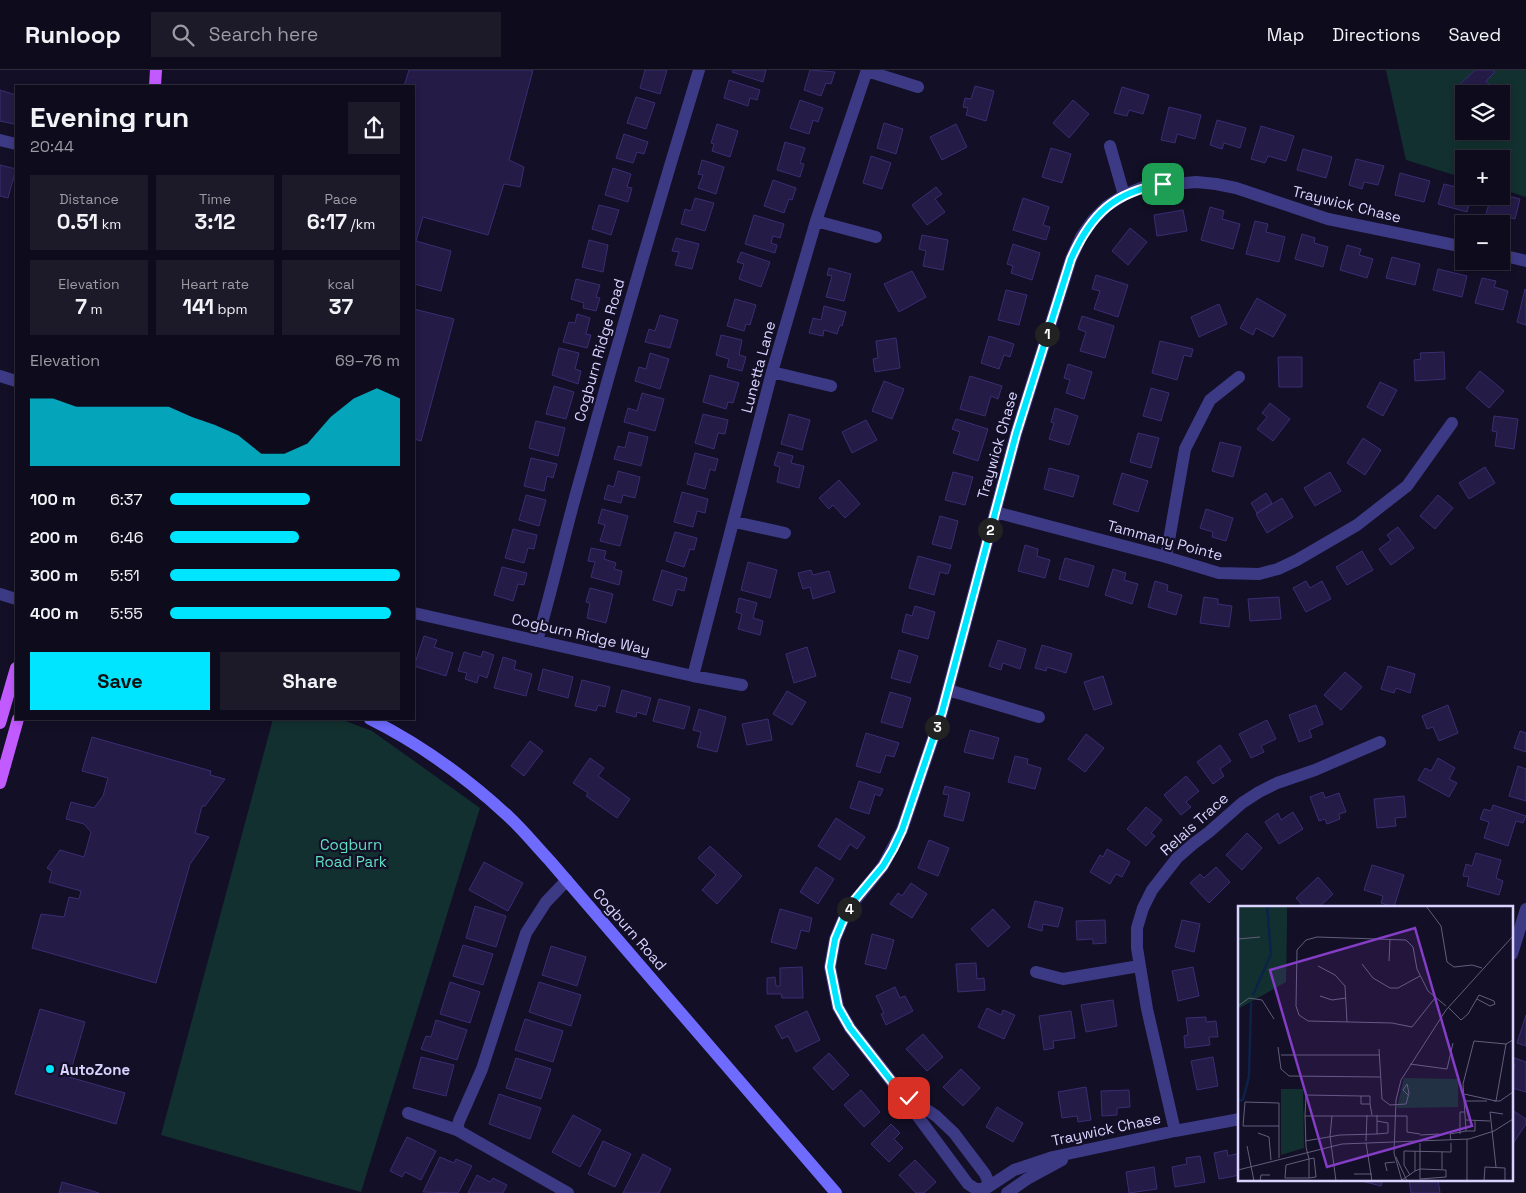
<!DOCTYPE html>
<meta charset="utf-8">
<style>
body{margin:0;font-family:"Space Grotesk",sans-serif;background:#1c1929;color:#f1f3f6;height:100vh;display:flex;flex-direction:column;font-size:19px;white-space:nowrap}
*{box-sizing:border-box;margin:0}
p{font-size:16px;color:#9b9ba3}
.icon{flex:none;width:28px;height:28px;fill:none;stroke:currentColor;stroke-width:2;stroke-linecap:round;stroke-linejoin:round}
.map{position:relative;flex:1;overflow:hidden}
.side{position:absolute;left:15px;top:15px;width:400px;height:635px;display:flex;flex-direction:column;background:#0e0b1c;border-radius:0px;box-shadow:0 2px 8px #0003,0 0 0 1px #2e2b3b}
.side>*{flex:none}
.buttons{position:absolute;left:1455px;top:15px;display:grid;gap:10px}
.buttons a{display:grid;place-items:center;width:55px;height:55px;border-radius:0px;background:#0e0b1c;box-shadow:0 2px 8px #0003,0 0 0 1px #2e2b3b;font-size:25px}
.pin{position:absolute;display:grid;place-items:center;width:42px;height:42px;color:#fff;margin:-21px;border-radius:10px;box-shadow:0 2px 8px #0006}
.km{position:absolute;width:25px;height:25px;margin:-12px;border-radius:50%;background:#222;color:#fff;font-size:14px;line-height:25px;text-align:center}
.round{display:grid;place-items:center;flex:none;width:52px;height:52px;border-radius:0px;background:#1c1929}
.head{display:flex;align-items:center;justify-content:space-between;height:85px;padding:0 15px}
h1{font-size:28px;font-weight:700;line-height:38px}
.figures{display:grid;grid-template-columns:repeat(3,1fr);gap:8px;height:85px;padding:5px 15px}
.figures div{display:grid;align-content:center;border-radius:0px;background:#1c1929;text-align:center}
.figures b{font-size:21px;font-weight:700}
.figures small{font-size:14px;font-weight:400}
.figures p{font-size:14px}
.chart{height:140px;padding:10px 15px}
.chart p{display:flex;justify-content:space-between}
.chart svg{width:100%;height:90px;margin-top:5px;fill:#00e5ff;opacity:.7}
.primary-button{display:flex;gap:10px;margin-top:auto;padding:10px 15px}
.primary-button a{flex:1;height:58px;border-radius:0px;background:#00e5ff;color:#111;font-size:20px;font-weight:700;line-height:58px;text-align:center}
.primary-button a+a{background:#1c1929;color:#f1f3f6}
ul{padding:0 15px;list-style:none;font-size:16px}
li{display:grid;grid-template-columns:80px 60px 1fr;align-items:center;height:38px}
li i{height:12px;border-radius:6px;background:#00e5ff}
header{display:flex;align-items:center;gap:30px;box-sizing:border-box;height:70px;padding:0 25px;background:#0e0b1c;border-bottom:1px solid #2e2b3b}
header strong{font-size:24px}
nav{display:flex;gap:28px;margin-inline-start:auto;font-size:18px}
.search{width:350px;height:45px;background:#1c1929;display:flex;align-items:center;gap:12px;box-sizing:border-box;padding:0 18px;border-radius:0px;color:#9b9ba3;font-size:19px}
.map>svg:first-child{display:block}
.green{fill:#12302f;fill-rule:evenodd}
.building{fill:#241b47;stroke:#3b2d73}
.lines{fill:none;stroke-linecap:round;stroke-linejoin:round}
.street{stroke:#3d3a85;stroke-width:12}
.secondary{stroke:#6f6bff;stroke-width:12}
.primary{stroke:#c25bff;stroke-width:12}
.route-casing{stroke:#fff;stroke-width:10}
.route{stroke:#00e5ff;stroke-width:6}
.poi-dot{fill:#00e5ff;stroke:#130f26;stroke-width:2}
.labels{text-anchor:middle;dominant-baseline:central;stroke-width:4.5;stroke-linejoin:round;paint-order:stroke}
.street-label{font-size:15px;fill:#d9d4ff;stroke:#130f26}
.park-label{font-size:15px;fill:#5fe0c0;stroke:#130f26}
.poi-label{font-size:15px;font-weight:bold;fill:#d9d4ff;stroke:#130f26;text-anchor:start}
.inset-river{fill:none;stroke:#0c2248;stroke-width:2.5}
.inset-road{fill:none;stroke:#625e7d;stroke-width:1}
.view{fill:#843dc5;fill-opacity:0.15;stroke:#843dc5;stroke-width:2.5}
.inset-edge{fill:none;stroke:#d9d4ff;stroke-width:2.5}
</style>
<header>
<strong>Runloop</strong>
<div class="search"><svg class="icon" aria-label="search" viewBox="0 0 24 24"><circle cx="10" cy="10" r="6"/><path d="M15 15l6 6"/></svg>Search here</div>
<nav><a>Map</a><a>Directions</a><a>Saved</a></nav>
</header>
<div class="map">
<svg width="1526" height="1123" viewBox="0 0 1526 1123">
<rect width="100%" height="100%" fill="#130f26"/>
<path class="green" d="M1386,0H1526V127L1501,119V89H1464V108L1406,90ZM1464,24H1501V61H1464Z
M273,649H340L372,661L480,738L361,1122L161,1065Z"/>
<path class="building" d="M409,0H533L509,90L524,97L520,117L504,114L488,165L423,147L416,171L451,181L441,221L414,214V16H404Z
M645,0H667L660,24L640,18Z
M733,0H766L763,12L732,2Z
M810,0L835,2L831,14L826,13L821,26L804,20Z
M1475,0H1493L1495,2L1486,11L1499,24H1464V30L1454,20Z
M729,10L760,20L757,30L750,28L748,36L724,28Z
M975,16L994,21L986,51L966,45L968,38L963,37L965,28L971,29Z
M1122,17L1149,25L1143,44L1129,40L1127,46L1114,43Z
M0,20L16,25V46L14,54L0,51Z
M636,27L655,33L646,59L627,53Z
M800,30L823,38L818,52L813,50L809,64L790,58Z
M1073,30L1089,44L1069,68L1053,53Z
M1169,37L1201,45L1195,69L1177,64L1175,73L1161,70Z
M1217,50L1246,58L1240,78L1224,73L1222,79L1210,75Z
M884,53L903,59L896,84L877,78Z
M717,54L738,61L730,87L712,81L714,74L711,73Z
M956,54L967,77L942,90L930,67Z
M1261,56L1294,66L1286,91L1268,86L1265,93L1251,89Z
M624,64L648,72L644,84L637,82L633,93L616,88Z
M785,72L805,78L800,93L804,94L800,107L777,100Z
M1051,78L1071,84L1062,113L1042,107Z
M1303,79L1332,87L1326,108L1297,100Z
M871,86L891,93L882,119L863,113Z
M1356,89L1384,96L1378,115L1364,112L1362,119L1349,115Z
M702,90L724,97L716,124L698,118L703,105L698,104Z
M0,95L16,99L8,128L0,126Z
M613,98L631,104L627,117L632,118L628,132L605,125Z
M1400,103L1430,111L1424,132L1395,125Z
M773,110L796,118L792,130L789,129L784,143L764,136Z
M1444,114L1464,119V126H1471L1467,142L1438,134Z
M936,117L942,124L935,129L945,142L927,155L912,135Z
M1501,124L1520,129L1515,149L1500,145L1499,152L1485,148L1491,126H1501Z
M695,128L714,133L705,161L681,154L685,139L691,141Z
M1023,128L1049,137L1043,155L1050,157L1046,170L1013,160Z
M599,135L619,140L611,165L592,159Z
M1210,137L1224,141L1222,149L1240,154L1233,179L1201,170Z
M1183,140L1187,161L1157,166L1154,145Z
M754,145L784,154L780,168L773,166L771,173L777,175L775,183L745,174Z
M1255,151L1268,154L1266,162L1285,167L1279,192L1246,184Z
M1130,158L1147,172L1128,195L1112,181Z
M1302,164L1315,168L1314,173L1328,177L1323,197L1295,189Z
M922,165L948,170L943,200L923,196L926,181L919,179Z
M676,168L699,174L692,199L675,195L679,182L672,181Z
M589,170L608,175L603,202L582,197Z
M1013,174L1040,183L1032,210L1011,203L1013,196L1007,194Z
M1347,175L1361,179L1359,185L1373,189L1367,208L1340,200Z
M741,182L770,192L761,217L739,209L744,194L737,192Z
M1392,187L1420,194L1415,215L1386,208Z
M829,198L851,204L844,231L826,227L832,206L827,205Z
M1438,199L1467,206L1462,227L1433,220Z
M912,201L926,227L899,242L884,214Z
M1096,205L1128,215L1118,247L1094,239L1100,221L1092,219Z
M1482,208L1496,211L1494,217L1508,221L1503,240L1475,233Z
M576,209L600,215L596,227L600,228L596,241L583,238L584,233L571,229Z
M1525,219L1526,220V255L1517,252Z
M1006,220L1027,225L1019,255L998,250Z
M1257,228L1286,245L1273,267L1256,258L1253,265L1240,258Z
M735,229L756,235L750,255L746,254L744,261L727,256Z
M1219,234L1227,254L1199,267L1191,247Z
M824,236L846,242L842,256L840,255L837,264L824,260L823,266L809,263L813,248L821,250Z
M414,239L454,249L421,371L414,369Z
M577,244L590,248L586,264L591,265L587,278L563,272L569,252L575,253Z
M660,245L678,250L670,278L645,272L649,259L655,261Z
M1082,246L1114,256L1105,288L1080,281L1086,262L1078,259Z
M721,265L742,270L739,285L746,287L742,301L727,297L729,289L716,285Z
M989,266L1014,274L1010,287L1004,285L999,299L981,293Z
M896,268L900,298L875,302L873,289L878,288L876,271Z
M1160,271L1193,279L1191,287L1184,285L1177,310L1152,303Z
M559,278L579,283L575,299L581,301L578,314L552,305Z
M1444,282L1445,309L1415,311L1414,290L1421,289L1420,283Z
M650,283L669,289L660,319L635,311L639,297L646,299Z
M1278,287H1302V317H1279Z
M1068,294L1092,302L1084,329L1066,323L1070,310L1064,308Z
M1480,301L1504,321L1489,338L1466,318Z
M710,305L739,313L733,333L728,332L726,339L703,332Z
M970,306L1002,316L998,329L991,326L985,346L960,339Z
M884,311L904,319L892,349L872,341Z
M1380,312L1397,320L1383,346L1367,337Z
M554,316L574,322L566,349L546,344Z
M1151,318L1169,323L1161,351L1143,346Z
M642,323L664,329L655,361L624,352L628,338L637,341Z
M1270,333L1290,349L1273,371L1257,359L1267,347L1262,343Z
M1055,338L1078,346L1069,375L1049,369L1054,353L1051,352Z
M703,344L728,350L725,364L718,363L714,379L695,373Z
M789,344L810,350L802,380L781,374Z
M1494,346L1518,349L1514,379L1495,376L1497,362L1492,361Z
M956,349L988,359L978,391L953,383L960,362L952,359Z
M866,350L877,370L852,383L842,362Z
M536,351L565,358L558,386L529,378Z
M629,362L648,367L641,396L614,389L618,376L625,378Z
M1138,363L1159,368L1151,398L1130,392Z
M1363,368L1381,380L1365,405L1347,393Z
M1220,372L1241,377L1233,407L1212,401Z
M778,382L793,386L791,393L804,396L799,418L777,412L780,397L774,395Z
M695,383L718,389L715,401L710,399L705,419L687,414Z
M531,388L557,394L553,408L547,406L544,421L524,416Z
M1485,397L1495,413L1469,429L1459,413Z
M1049,398L1079,406L1073,427L1044,419Z
M618,401L640,407L635,428L623,425L621,433L604,429L608,415L614,417Z
M953,402L973,407L965,435L945,430Z
M1330,402L1341,421L1315,436L1304,418Z
M1122,403L1148,411L1138,442L1113,434Z
M839,410L860,434L845,448L833,435L829,439L819,428Z
M682,422L708,429L705,443L697,441L693,457L674,452Z
M1266,423L1272,433L1257,443L1251,433Z
M526,425L546,430L539,456L519,450Z
M1438,425L1453,438L1435,459L1420,446Z
M1282,428L1293,447L1267,463L1256,444Z
M602,439L628,446L620,476L600,471L605,455L598,453Z
M1206,439L1233,448L1226,471L1212,467L1213,462L1200,458Z
M940,446L958,451L951,479L932,474Z
M1398,457L1414,478L1391,495L1379,479L1391,470L1387,465Z
M513,459L537,465L534,479L528,478L524,493L505,488Z
M675,462L697,468L694,480L690,479L684,497L666,491Z
M1025,475L1038,479L1037,486L1050,490L1045,508L1018,501Z
M591,478L606,481L604,489L616,493L614,499L622,501L619,515L591,507L595,492L588,491Z
M1362,481L1373,500L1347,515L1336,497Z
M918,486L951,495L948,504L940,502L934,525L909,518Z
M1065,488L1094,496L1088,517L1059,509Z
M748,492L777,500L770,528L741,520Z
M502,497L527,503L524,515L518,514L513,531L494,525Z
M1113,499L1126,503L1124,510L1138,514L1132,534L1105,525Z
M662,500L687,508L684,521L677,519L672,536L653,530Z
M811,500L813,505L829,501L835,522L813,529L810,517L803,519L798,503Z
M1155,511L1168,515L1167,521L1182,525L1176,545L1148,537Z
M1306,511L1310,518L1322,511L1331,529L1306,542L1293,518Z
M590,518L613,524L606,553L587,548L590,533L586,532Z
M1204,527L1218,529V534L1232,536L1229,557L1200,553Z
M1279,527L1281,549L1250,551L1248,529Z
M739,528L757,533L753,548L763,551L760,565L738,559L742,544L736,542Z
M915,536L935,542L928,569L902,562L906,544L912,546Z
M424,566L437,570L434,577L453,583L446,606L414,596Z
M998,570L1026,579L1020,599L1003,593L1001,600L989,596Z
M1042,575L1072,584L1066,603L1047,597L1046,601L1035,598Z
M807,577L816,606L794,613L786,584Z
M899,580L918,586L910,613L891,608Z
M483,581L494,585L487,608L479,605L477,613L465,609L467,603L458,601L464,582L481,587Z
M503,587L516,591L514,599L532,604L526,626L494,618Z
M1388,596L1415,604L1410,623L1396,618L1394,623L1381,619Z
M543,599L573,607L568,628L538,620Z
M1345,602L1362,617L1341,640L1324,625Z
M1103,606L1112,634L1094,640L1084,612Z
M582,610L610,617L605,637L598,635L596,641L575,636Z
M622,620L651,628L646,645L637,642L636,647L616,642Z
M787,621L806,632L792,655L773,644Z
M890,622L911,628L902,658L881,652Z
M659,629L690,637L684,659L653,651Z
M1316,635L1323,654L1309,660L1312,667L1299,672L1289,645Z
M1448,635L1458,663L1439,671L1433,657L1427,659L1422,646Z
M699,639L726,647L717,682L697,677L701,662L693,660Z
M768,649L772,670L747,675L742,654Z
M1267,650L1276,669L1261,676L1264,682L1251,688L1239,664Z
M970,660L999,668L993,689L964,682Z
M1520,661L1526,663V682L1514,678Z
M866,663L899,673L894,687L886,685L880,703L856,696Z
M1086,664L1104,678L1085,702L1068,689Z
M92,667L211,701L210,705L225,709L205,736H202L195,763L209,767L190,794L156,913L32,878L41,844L64,847L69,827L79,829L81,821L49,812L52,801L47,798L60,780L84,787L91,762L84,754L66,749L71,732L94,738L103,726L108,708L82,701Z
M530,671L543,681L524,706L511,696Z
M1220,675L1231,691L1220,699L1224,706L1213,714L1197,692Z
M1015,686L1028,689L1027,694L1041,698L1035,719L1008,712Z
M590,688L604,698L598,706L630,729L617,748L586,726L588,723L573,713Z
M1438,688L1455,698L1449,709L1457,713L1449,727L1418,710L1425,698L1431,701Z
M1518,696L1526,699V731L1509,726Z
M1186,706L1199,721L1186,732L1191,737L1181,745L1164,725Z
M859,711L883,719L880,726L875,724L869,744L850,738Z
M945,716L970,723L963,751L944,746L949,725L943,724Z
M1323,722L1325,728L1339,723L1346,742L1339,744L1340,749L1327,754L1325,749L1319,751L1310,727Z
M1404,726L1406,747L1395,748L1396,756L1377,758L1374,729Z
M1493,735L1526,746L1523,753L1516,751L1508,776L1484,768L1489,752L1480,749L1484,739L1491,741Z
M1146,737L1162,750L1151,763L1155,766L1146,776L1127,759Z
M1293,742L1303,759L1279,774L1265,752L1278,743L1281,750Z
M836,748L865,767L857,779L850,774L840,790L818,776Z
M1247,763L1262,778L1242,800L1226,785Z
M929,770L949,778L938,806L918,798Z
M710,776L742,806L717,834L702,820L716,805L698,788Z
M1107,779L1130,792L1122,807L1116,804L1110,814L1090,802L1100,785L1103,787Z
M1476,783L1501,790L1496,808L1503,811L1499,825L1467,816L1469,807L1463,806L1466,794L1472,796Z
M484,792L523,813L508,841L469,820Z
M1372,795L1404,805L1394,837L1381,833L1383,826L1364,820Z
M816,797L834,809L818,834L800,822Z
M1216,797L1230,812L1209,833L1190,813L1200,804L1204,808Z
M1318,807L1333,824L1319,837H1304L1296,828Z
M911,813L927,824L912,848L890,834L898,823L902,826Z
M1035,831L1063,838L1058,857L1043,854L1042,861L1028,857Z
M475,836L506,846L496,877L466,868Z
M780,839L812,848L809,862L801,860L796,879L771,872Z
M993,839L1010,857L988,877L971,859Z
M1105,850L1106,873L1093,874V869L1077,870L1076,851Z
M1182,850L1200,854L1194,882L1175,877Z
M872,864L894,870L886,899L865,894Z
M463,875L493,884L483,915L453,906Z
M551,876L586,887L577,916L542,905Z
M976,893L977,909L984,908L985,920L958,922L956,894Z
M802,897L803,928H782L781,924H767V908L775,907L776,916H780V898Z
M1193,897L1199,926L1178,931L1172,901Z
M450,912L480,922L470,953L440,944Z
M539,912L581,925L571,956L529,942Z
M895,917L900,928L905,926L913,941L886,955L881,944L884,943L876,926Z
M1113,930L1117,956L1086,962L1081,935Z
M987,938L1001,945L1003,940L1015,945L1004,969L978,957Z
M40,939L85,952L69,1007L125,1023L116,1054L15,1024Z
M807,941L820,970L796,982L788,966L782,969L775,956Z
M1071,941L1075,968L1053,971L1054,978L1044,980L1039,946Z
M1526,945V976L1517,973Z
M1206,947V952L1216,951L1218,967H1209L1210,975L1185,978L1184,966L1188,965L1186,948Z
M525,949L563,961L553,992L515,980Z
M436,950L467,960L457,990L421,979L426,966L431,967Z
M923,964L943,987L927,1001L906,979Z
M829,983L849,1005L833,1020L813,998Z
M421,987L454,995L446,1026L413,1018Z
M1213,987L1218,1016L1197,1020L1191,991Z
M1512,987L1526,992V1022L1512,1018V1003L1515,995L1512,994Z
M516,988L551,999L541,1029L506,1018Z
M961,999L980,1018L963,1036L943,1017Z
M1086,1017L1091,1050L1078,1052L1077,1046L1062,1048L1058,1022Z
M861,1020L880,1042L864,1057L844,1035Z
M1129,1020L1130,1037L1117,1038V1045L1102,1046L1101,1021Z
M499,1024L541,1038L530,1069L489,1054Z
M997,1037L1023,1053L1013,1072L986,1057Z
M1512,1040L1526,1049V1054L1512,1075Z
M573,1045L601,1060L580,1097L552,1082Z
M891,1054L900,1063L894,1069L903,1078L889,1092L871,1074Z
M407,1067L436,1081L421,1110L405,1102L402,1107L390,1101Z
M603,1071L631,1084L615,1117L588,1104Z
M1227,1080L1228,1086L1240,1083V1105L1219,1109L1214,1083Z
M643,1084L671,1099L659,1123H623Z
M1200,1086L1205,1112L1175,1117L1172,1097L1187,1094L1186,1088Z
M440,1087L454,1093L456,1089L472,1096L458,1123L423,1122Z
M915,1090L936,1112L924,1123H916L899,1105Z
M1154,1097L1157,1119L1129,1123L1126,1102Z
M477,1105L490,1112L493,1108L507,1115L503,1123H468Z
M1354,1109H1383L1381,1116Z
M1409,1109H1438L1440,1123H1411Z
M62,1112L99,1123H59Z"/>
<g class="lines">
<path class="street" d="M867,1L918,17
M0,70L16,74
M1110,76L1124,125
M816,151L876,167
M1501,185L1526,191
M772,302L831,316
M0,306L16,311
M995,442L1166,487L1219,503L1259,504L1278,499L1297,490L1357,455L1407,416L1452,353
M735,452L785,463
M1166,487L1185,379L1210,330L1239,307
M0,524L16,529
M414,543L693,606L742,615
M537,571C552,519 564,466 579,413C617,275 657,137 699,0
M693,606L772,302L816,151L867,0
M948,620L1039,647
M567,810L546,832L526,863L482,999L459,1051L457,1060L568,1123
M1512,884L1526,839
M1036,902L1063,909L1139,896
M909,1028L936,1046L954,1063L985,1104L988,1111L985,1119
M408,1043L457,1060
M1175,1061L1147,939L1137,878V858L1143,838L1152,820L1177,788L1193,774L1209,762L1242,733L1259,722L1277,713L1315,700L1380,672
M985,1119H976L968,1114L896,1017L850,958L838,937L830,897L835,869L843,850L853,833L883,796L902,760L942,642L1016,364L1071,189L1081,167L1093,150L1107,136L1124,125L1143,117L1196,112L1216,114L1236,118L1328,149L1464,177
M979,1123L1014,1100L1053,1087L1175,1061L1240,1049
M1007,1123L1027,1109L1062,1090"/>
<path class="secondary" d="M370,649C420,674 467,708 508,746C523,760 536,776 550,791L836,1123"/>
<path class="primary" d="M155,16L156,0
M0,653L16,598
M0,713L18,649"/>
</g>
<g class="lines">
<defs>
<path id="route" d="M909,1028L896,1017L850,958L838,937L830,897L835,869L843,850L853,832L883,796L893,779L902,760L942,642L1016,364L1071,189C1091,144 1114,122 1163,114"/>
</defs>
<use href="#route" class="route-casing"/>
<use href="#route" class="route"/>
</g>
<circle class="poi-dot" cx="50" cy="999" r="5"/>
<g class="labels">
<g class="street-label">
<text transform="translate(1347 134) rotate(14)">Traywick Chase</text>
<text transform="translate(599 280) rotate(-74)">Cogburn Ridge Road</text>
<text transform="translate(758 297) rotate(-75)">Lunetta Lane</text>
<text transform="translate(997 375) rotate(-74)">Traywick Chase</text>
<text transform="translate(1165 470) rotate(15)">Tammany Pointe</text>
<text transform="translate(581 564) rotate(13)">Cogburn Ridge Way</text>
<text transform="translate(1194 754) rotate(-42)">Relais Trace</text>
<text transform="translate(630 859) rotate(49)">Cogburn Road</text>
<text transform="translate(1106 1059) rotate(-12)">Traywick Chase</text>
</g>
<g class="park-label">
<text x="351" y="774">Cogburn<tspan x="351" dy="17">Road Park</tspan></text>
</g>
<g class="poi-label">
<text x="60" y="999">AutoZone</text>
</g>
</g>
<g transform="translate(1238 836)">
<rect width="275" height="275" fill="#130f26"/>
<path d="M0,0H49V19L48,76L0,103ZM166,172L220,173V201L159,202ZM43,183H65L66,242L43,249Z" fill="#12302f"/>
<path class="inset-river" d="M15,89L33,48L29,0M0,195L5,194L11,170L13,96"/>
<path class="inset-road" d="M188,0L203,20L209,56L216,61L234,59L244,62M0,33L22,31M151,55L152,33M124,58L135,72L152,82H160L182,70M80,60L97,69L107,80L109,116M82,90L94,94L108,92M197,92L174,121L154,117L70,115L61,109L58,100L59,44L68,34L79,31L168,34L175,41L179,63L190,85L208,100M0,100L11,92L24,94L36,113M210,101L223,114L230,108L241,89L256,95L257,98L252,100L239,93M40,141L43,163L51,170L142,171M141,143L144,193L152,199L168,198L171,187L169,178L165,184L170,189M43,149H141M172,158L209,163L215,137M226,188L258,195L268,138L275,134M226,195H249M256,195H262L275,186M132,198V190H123V198H132L134,209M67,210L68,189L123,190M94,210L92,230L98,275M228,214L252,215M41,220V197L7,196L5,220H41V252M228,225H237V215M20,227L31,231L33,254M139,228L150,227V217L139,215M222,228V206H227M182,229L201,228M229,233V275M213,234L212,228L228,225L225,178L236,135L268,138M67,235L102,229L139,228V209M128,235L129,209M128,237L134,275M9,240L13,260M158,251L169,275M13,260L16,275M258,261L252,206L265,208M204,263V246M0,264L104,238L231,233L256,225L275,213M149,265L147,257L157,256M177,265V245M116,268H134M172,269L166,259V245L213,246V237M71,272V253L48,259L47,272H71L78,271L76,252L71,253L68,241L67,210H169V226L182,228M164,274L177,265L182,263H183L208,264V271L182,273V237M22,275L23,269H32M164,275L156,247L158,194L163,174L208,104L275,30M246,275L247,261L267,262V275"/>
<path class="view" d="M177,22L234,220L89,261L32,64Z"/>
<rect width="275" height="275" class="inset-edge"/>
</g>
</svg>
<div class="buttons">
<a><svg class="icon" aria-label="layers" viewBox="0 0 24 24"><path d="M12 4l9 5-9 5-9-5zM3 14l9 5 9-5"/></svg></a>
<a>+</a>
<a>−</a>
</div>
<div class="pin" style="left:1163px;top:114px;background:#1e9e55"><svg class="icon" aria-label="arrive" viewBox="0 0 24 24"><path d="M6 21V4h12l-3 4 3 4H6"/></svg></div>
<div class="pin" style="left:909px;top:1028px;background:#d93025"><svg class="icon" aria-label="check" viewBox="0 0 24 24"><path d="M5 12l5 5 9-10"/></svg></div>
<b class="km" style="left:1047px;top:264px">1</b>
<b class="km" style="left:990px;top:460px">2</b>
<b class="km" style="left:937px;top:657px">3</b>
<b class="km" style="left:849px;top:839px">4</b>
<section class="side">
<div class="head"><div><h1>Evening run</h1><p>20:44</p></div><a class="round"><svg class="icon" aria-label="share" viewBox="0 0 24 24"><path d="M12 15V3M7 8l5-5 5 5M5 13v7h14v-7"/></svg></a></div>
<div class="figures">
<div><p>Distance</p><b>0.51<small> km</small></b></div>
<div><p>Time</p><b>3:12</b></div>
<div><p>Pace</p><b>6:17<small> /km</small></b></div>
</div>
<div class="figures">
<div><p>Elevation</p><b>7<small> m</small></b></div>
<div><p>Heart rate</p><b>141<small> bpm</small></b></div>
<div><p>kcal</p><b>37</b></div>
</div>
<div class="chart"><p><span>Elevation</span>69–76 m</p>
<svg viewBox="0 0 160 44" preserveAspectRatio="none"><path d="M0 44V11L10 11L20 15L30 15L40 15L50 15L60 15L70 20L80 24L90 29L100 38L110 38L120 33L130 20L140 11L150 6L160 11V44z"/></svg>
</div>
<ul>
<li><b>100 m</b>6:37<i style="width:61%"></i></li>
<li><b>200 m</b>6:46<i style="width:56%"></i></li>
<li><b>300 m</b>5:51<i style="width:100%"></i></li>
<li><b>400 m</b>5:55<i style="width:96%"></i></li>
</ul>
<div class="primary-button"><a>Save</a><a>Share</a></div>
</section>
</div>
